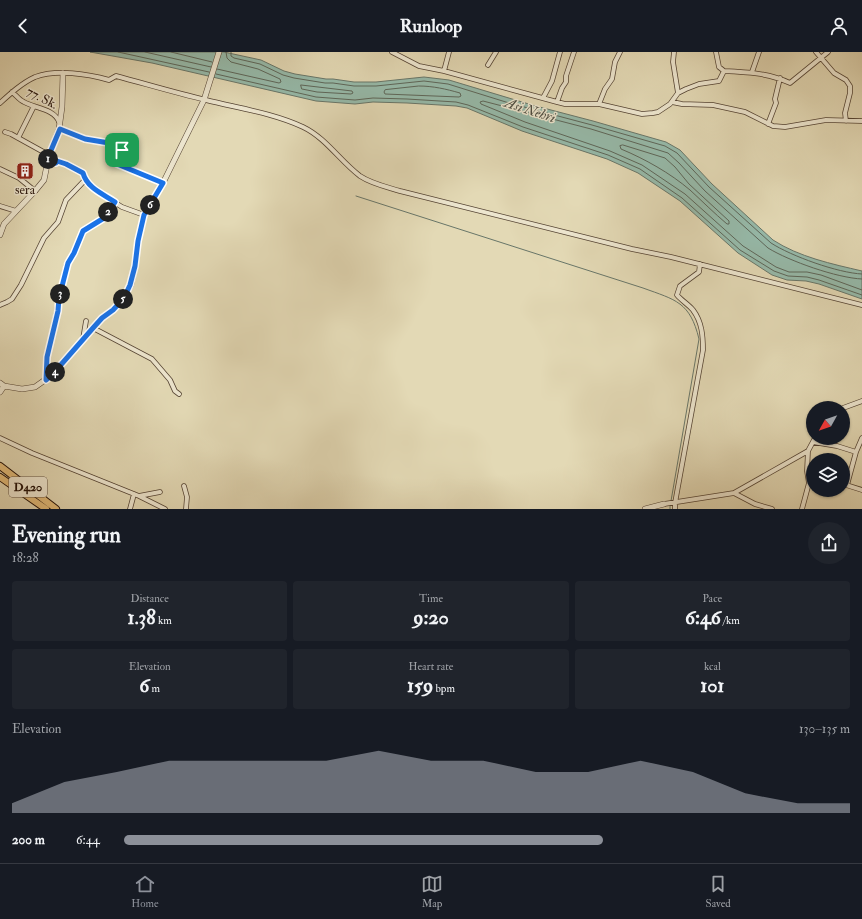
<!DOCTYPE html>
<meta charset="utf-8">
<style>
body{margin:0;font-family:"IM FELL Double Pica",serif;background:#20242c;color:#f1f3f6;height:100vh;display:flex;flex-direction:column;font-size:15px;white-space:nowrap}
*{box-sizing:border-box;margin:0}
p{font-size:13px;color:#9ea1a6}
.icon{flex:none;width:22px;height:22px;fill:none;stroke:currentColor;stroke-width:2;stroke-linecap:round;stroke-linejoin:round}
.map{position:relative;height:457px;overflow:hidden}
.drawer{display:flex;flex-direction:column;background:#171b24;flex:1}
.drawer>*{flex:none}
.needle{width:26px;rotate:230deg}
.buttons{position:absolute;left:806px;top:349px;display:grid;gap:8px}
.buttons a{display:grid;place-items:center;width:44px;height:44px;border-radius:50%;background:#171b24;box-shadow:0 1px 3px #0004;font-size:20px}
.pin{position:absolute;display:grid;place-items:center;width:34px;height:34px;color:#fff;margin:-17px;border-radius:8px;box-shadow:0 2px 6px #0006}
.km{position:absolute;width:20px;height:20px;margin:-10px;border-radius:50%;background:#222;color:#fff;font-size:11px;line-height:20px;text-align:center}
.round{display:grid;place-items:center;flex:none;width:42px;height:42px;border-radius:21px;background:#20242c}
.summary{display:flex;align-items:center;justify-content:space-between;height:68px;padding:0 12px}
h1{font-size:22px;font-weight:700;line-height:30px}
.stats{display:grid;grid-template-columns:repeat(3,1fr);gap:6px;height:68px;padding:4px 12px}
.stats div{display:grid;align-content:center;border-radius:4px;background:#20242c;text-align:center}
.stats b{font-size:20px;font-weight:700}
.stats small{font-size:11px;font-weight:400}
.stats p{font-size:11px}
.chart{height:112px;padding:8px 12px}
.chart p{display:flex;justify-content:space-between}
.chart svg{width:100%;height:72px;margin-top:4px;fill:#8c9099;opacity:.7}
ul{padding:0 12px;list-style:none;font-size:13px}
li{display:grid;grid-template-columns:64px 48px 1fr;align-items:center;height:30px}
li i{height:10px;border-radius:5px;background:#8c9099}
header{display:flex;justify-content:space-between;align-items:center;height:52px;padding:0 12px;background:#171b24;font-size:18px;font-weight:700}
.tab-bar{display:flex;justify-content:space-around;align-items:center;height:56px;border-top:1px solid #363941;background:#171b24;font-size:11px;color:#9ea1a6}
.tab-bar a{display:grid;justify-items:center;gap:2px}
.tab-bar .on{color:#8c9099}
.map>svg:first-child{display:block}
.water{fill:#96baaa;stroke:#687669}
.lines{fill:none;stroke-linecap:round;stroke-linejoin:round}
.shore{stroke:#5d6659;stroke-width:1}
.stream{stroke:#687669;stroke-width:1}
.minor-casing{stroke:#544333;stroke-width:5.5}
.tertiary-casing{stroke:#544333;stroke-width:6}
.primary-casing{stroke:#241108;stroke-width:8}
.minor{stroke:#ede6cf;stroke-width:4}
.tertiary{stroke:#ede6cf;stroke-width:5}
.primary{stroke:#e2bc7a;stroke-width:6}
.route-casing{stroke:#fff;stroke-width:8}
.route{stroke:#1a73e8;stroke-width:5}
.labels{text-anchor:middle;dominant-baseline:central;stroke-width:3;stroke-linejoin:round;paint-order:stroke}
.shield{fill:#ede6cf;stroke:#605144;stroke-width:1}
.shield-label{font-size:12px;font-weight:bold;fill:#241108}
.street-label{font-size:13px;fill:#241108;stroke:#ede6cf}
.poi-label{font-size:13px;fill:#241108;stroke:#ede6cf}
.water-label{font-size:14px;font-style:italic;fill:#4c4c41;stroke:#ede6cf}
</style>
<header><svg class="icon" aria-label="back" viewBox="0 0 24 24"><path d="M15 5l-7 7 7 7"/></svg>Runloop<svg class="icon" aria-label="person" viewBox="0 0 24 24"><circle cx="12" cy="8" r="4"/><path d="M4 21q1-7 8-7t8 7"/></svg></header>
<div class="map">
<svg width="862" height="457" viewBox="0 0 862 457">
<rect width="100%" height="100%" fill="#e3d9b5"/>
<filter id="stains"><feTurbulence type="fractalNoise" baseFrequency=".005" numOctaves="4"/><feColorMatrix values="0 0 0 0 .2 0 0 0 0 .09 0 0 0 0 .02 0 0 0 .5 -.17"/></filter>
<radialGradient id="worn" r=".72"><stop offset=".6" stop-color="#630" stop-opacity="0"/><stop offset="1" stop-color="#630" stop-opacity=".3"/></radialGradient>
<path class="water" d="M90,0H224L261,8L284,19L295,22L326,27H333L354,30H376L424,25L449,28L532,53L593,69L666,90L680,98L712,132L773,188C799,205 832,212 862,219V247L819,232L806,229L787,228L772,223L738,201L680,149L638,121L607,107L522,79L467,56L456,54L407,51L373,50L355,52L316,49L152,11Z"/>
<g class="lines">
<path class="shore" d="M118,0L209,20
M145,0L211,15
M171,0L212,10
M231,0V4L234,6L260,12L283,23L294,26L325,31H333L354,34H376L424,29L448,32L509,51L592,73L665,94L677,101L709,135L771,191C791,204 838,221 862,222
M217,17L279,31L281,30L280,27L258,17L231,10L227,6L226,0
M216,22L316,45L355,48L373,46L407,47L456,50L468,53L523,75L608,103L640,117L682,146L740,198L774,219L788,224L807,225L819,228L862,243
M301,33L352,39L353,41L351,42L317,40L302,37Z
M419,34C433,34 446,37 460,41L461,44L459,45L385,42L384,40L385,38Z
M623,93L665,106L675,115L689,132L729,169V172H727C714,161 702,149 690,138C670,121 645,107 621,97L620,94Z
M862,227C837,226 789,209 768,196L705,139L679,111L668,101L591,77L483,49L480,50L481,52L525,70L610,99L642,113L685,142L743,194L776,215L789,220H807L821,223L862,238"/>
<path class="stream" d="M356,144L643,236C676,248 690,250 699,287L671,449
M670,457V452"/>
<defs>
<path id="minor" d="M392,0L419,14L444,19L557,50L565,52H599L642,62L653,61L658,60L670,52L678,41L686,37L699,32L719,29L724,19
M674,0L673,10L678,41
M716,0L719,15L724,19C747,20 768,21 790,31L828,0
M816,0L834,21L846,28L850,34V41L845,61L846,69
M488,13L496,0
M444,19L449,0
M752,20L759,0
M12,40C16,43 19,48 24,50C34,56 55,57 59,70
M543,46L552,29L560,0
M557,50L562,36L566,30V24L574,0
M672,50L682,52L713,53L745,60L773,74L785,75L826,68L862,69
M0,51C11,41 22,31 35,25C57,17 88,22 109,28L116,24C146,32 176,41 206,48C238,56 273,61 303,75C326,86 340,109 360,124C372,132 387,135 400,139L632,197L671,205L862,253
M599,52L605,37L612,27L615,10L620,0
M768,72L776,51L775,47L780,26
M59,77L85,87L115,92L122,98L117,112L163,131
M5,80L11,82L49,103
M18,86L34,54
M48,110L56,111L57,109L66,112L83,121L85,128L89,132L98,140L122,155L144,163
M0,117L19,126L35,139
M0,154L16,159
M0,253L7,250L12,247L21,233L44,186L58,170L66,148L85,128
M93,276L152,307L170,328L175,339L179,342
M83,287L86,269
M46,328L47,305L57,259L59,246L67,211L74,201L83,179L104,166L115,150
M843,356L862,349
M0,386L32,401L139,444L160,440
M813,390L837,394L856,400
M843,432L862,438
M847,433L856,400L862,386
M184,434L187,445L186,457
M734,441L808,399L815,386
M139,444L165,457
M664,452L734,441L755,452L772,457
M130,457L134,442
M675,457V451L703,298C703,284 702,270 693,258C688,252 682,249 677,243L680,234L699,220L700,212
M802,457L809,431L807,419L808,399"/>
<path id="tertiary" d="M0,183L4,172L35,139L44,128L49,103L59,77L62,55L63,21
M0,331L4,334L22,337L35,335L52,323L93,276L102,266L113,258L124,246L131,233L135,214L138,189L144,163L163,131L204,48L219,0
M0,340L4,334
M645,457L664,452"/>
<path id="primary" d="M0,414L56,457
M0,425L46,457"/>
</defs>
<use href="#minor" class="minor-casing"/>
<use href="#tertiary" class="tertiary-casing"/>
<use href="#primary" class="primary-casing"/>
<use href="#minor" class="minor"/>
<use href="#tertiary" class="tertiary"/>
<use href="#primary" class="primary"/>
</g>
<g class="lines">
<defs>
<path id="route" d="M60,77L85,87L115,92L122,98L117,112L163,131L144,163L138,189L135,214L130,233L124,246L113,258L102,266L93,276L52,323L46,328L47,305L58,259L59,246L68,211L74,201L83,179L104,166L115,150C103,142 87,136 83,121L66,112L57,109L56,111L48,110L49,103Z"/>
</defs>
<use href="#route" class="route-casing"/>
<use href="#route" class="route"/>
</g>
<defs>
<symbol id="building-square" viewBox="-11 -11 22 22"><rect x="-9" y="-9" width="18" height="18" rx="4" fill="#8f2418" stroke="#ede6cf"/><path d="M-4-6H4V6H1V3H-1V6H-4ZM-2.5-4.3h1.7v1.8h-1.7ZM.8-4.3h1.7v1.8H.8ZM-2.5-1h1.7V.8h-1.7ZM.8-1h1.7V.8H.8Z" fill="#fff"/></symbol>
</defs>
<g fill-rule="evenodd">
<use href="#building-square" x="15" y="109" width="20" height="20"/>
</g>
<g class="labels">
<rect class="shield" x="9" y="425" width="38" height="20" rx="3"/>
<g class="shield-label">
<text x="28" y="435">D420</text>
</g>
<g class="street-label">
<text transform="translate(42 46) rotate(27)">77. Sk.</text>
</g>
<g class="poi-label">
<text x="25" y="138">sera</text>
</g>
<g class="water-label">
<text transform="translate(530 58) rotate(18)">Asi Nehri</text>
</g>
</g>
<rect width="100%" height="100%" filter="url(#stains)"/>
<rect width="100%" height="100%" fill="url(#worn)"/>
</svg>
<div class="buttons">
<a><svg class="needle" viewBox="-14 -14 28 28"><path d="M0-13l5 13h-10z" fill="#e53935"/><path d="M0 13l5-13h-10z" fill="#9ea1a6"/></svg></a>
<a><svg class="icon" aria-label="layers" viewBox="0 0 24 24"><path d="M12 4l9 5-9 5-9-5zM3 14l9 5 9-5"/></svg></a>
</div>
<div class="pin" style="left:122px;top:98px;background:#1e9e55"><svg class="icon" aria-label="arrive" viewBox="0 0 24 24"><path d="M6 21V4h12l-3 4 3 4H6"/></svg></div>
<b class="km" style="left:48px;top:107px">1</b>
<b class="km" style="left:108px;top:160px">2</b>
<b class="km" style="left:60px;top:242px">3</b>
<b class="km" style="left:55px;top:320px">4</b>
<b class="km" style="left:123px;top:247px">5</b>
<b class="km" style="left:150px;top:153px">6</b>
</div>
<section class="drawer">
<div class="summary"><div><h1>Evening run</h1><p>18:28</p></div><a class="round"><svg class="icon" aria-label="share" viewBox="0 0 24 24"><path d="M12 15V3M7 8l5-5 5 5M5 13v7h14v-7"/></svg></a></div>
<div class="stats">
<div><p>Distance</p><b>1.38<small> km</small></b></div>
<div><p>Time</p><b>9:20</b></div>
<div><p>Pace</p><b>6:46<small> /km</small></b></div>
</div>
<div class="stats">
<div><p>Elevation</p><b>6<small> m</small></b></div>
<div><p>Heart rate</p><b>159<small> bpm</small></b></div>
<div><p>kcal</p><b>101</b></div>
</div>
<div class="chart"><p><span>Elevation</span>130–135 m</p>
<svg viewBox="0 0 160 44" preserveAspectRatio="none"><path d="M0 44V38L10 25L20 19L30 12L40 12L50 12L60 12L70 6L80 12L90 12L100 19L110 19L120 12L130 19L140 32L150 38L160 38V44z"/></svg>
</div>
<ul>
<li><b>200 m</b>6:44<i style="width:66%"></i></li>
</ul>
</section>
<nav class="tab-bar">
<a class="on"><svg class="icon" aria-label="home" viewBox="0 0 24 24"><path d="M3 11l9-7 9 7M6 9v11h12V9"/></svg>Home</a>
<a><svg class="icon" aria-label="map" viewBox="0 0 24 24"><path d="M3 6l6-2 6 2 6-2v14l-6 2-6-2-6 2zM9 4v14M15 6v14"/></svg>Map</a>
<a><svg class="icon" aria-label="saved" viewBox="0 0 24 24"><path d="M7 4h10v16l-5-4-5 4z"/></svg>Saved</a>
</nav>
